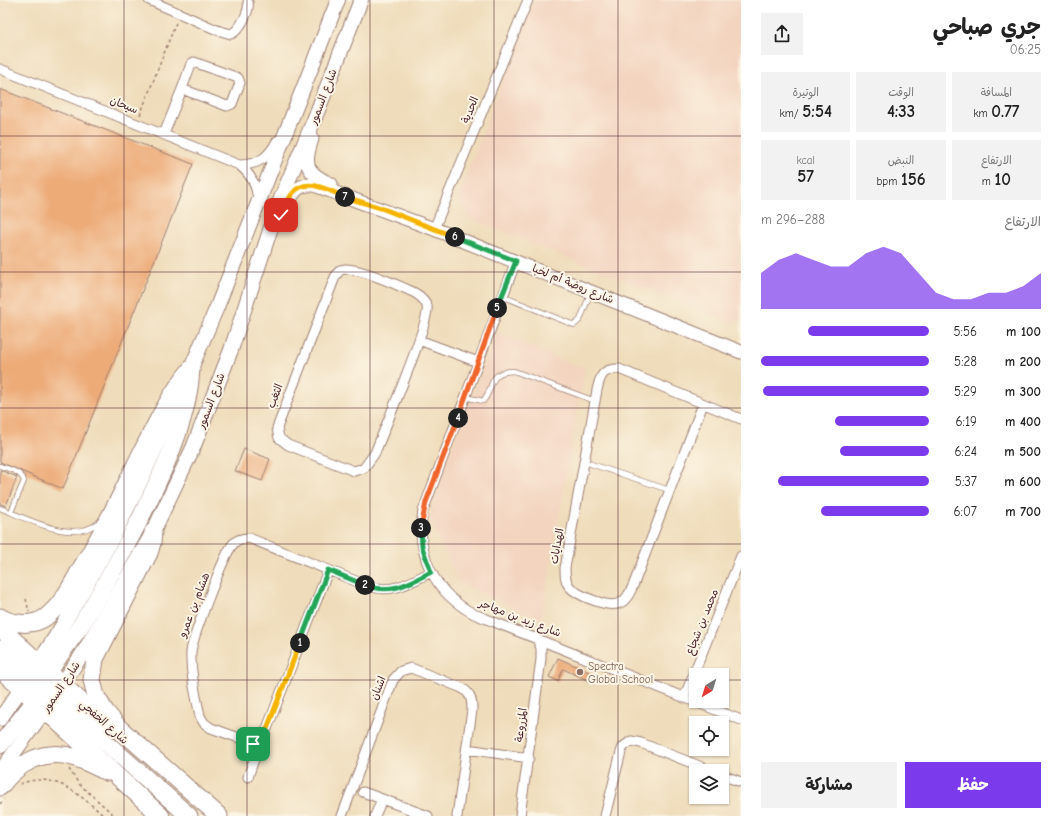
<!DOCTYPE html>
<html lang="ar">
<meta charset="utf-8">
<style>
body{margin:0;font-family:"Comic Neue","Playpen Sans Arabic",sans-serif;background:#f2f2f2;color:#222;direction:rtl;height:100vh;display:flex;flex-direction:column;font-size:15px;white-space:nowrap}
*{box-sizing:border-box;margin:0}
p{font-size:13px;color:#767676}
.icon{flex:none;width:22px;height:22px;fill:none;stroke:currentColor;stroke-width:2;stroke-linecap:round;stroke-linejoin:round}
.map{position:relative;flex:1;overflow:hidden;direction:ltr}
.side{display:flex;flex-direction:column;background:#fff;width:320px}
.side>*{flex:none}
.needle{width:26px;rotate:218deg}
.fabs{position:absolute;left:689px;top:668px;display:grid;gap:8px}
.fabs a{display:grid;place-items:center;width:40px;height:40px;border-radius:0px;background:#fff;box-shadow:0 1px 3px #0004;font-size:20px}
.pin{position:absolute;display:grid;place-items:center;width:34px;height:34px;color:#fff;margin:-17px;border-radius:8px;box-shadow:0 2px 6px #0006}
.km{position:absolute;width:20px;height:20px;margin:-10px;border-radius:50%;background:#222;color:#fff;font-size:11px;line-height:20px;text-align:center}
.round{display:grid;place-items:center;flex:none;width:42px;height:42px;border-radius:0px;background:#f2f2f2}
.overview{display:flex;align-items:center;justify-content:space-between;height:68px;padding:0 20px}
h1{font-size:22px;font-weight:700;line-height:30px}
.stats{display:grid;grid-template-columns:repeat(3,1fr);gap:6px;height:68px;padding:4px 20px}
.stats div{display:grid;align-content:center;border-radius:0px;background:#f2f2f2;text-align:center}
.stats b{font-size:17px;font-weight:700}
.stats small{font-size:11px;font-weight:400}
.stats p{font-size:11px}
.chart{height:112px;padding:8px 20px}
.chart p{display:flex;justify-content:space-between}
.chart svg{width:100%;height:72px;margin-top:4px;fill:#7c3aed;opacity:.7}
.button{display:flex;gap:8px;margin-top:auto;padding:8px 20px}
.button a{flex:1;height:46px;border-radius:0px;background:#7c3aed;color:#fff;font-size:16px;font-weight:700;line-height:46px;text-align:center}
.button a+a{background:#f2f2f2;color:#222}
ul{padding:0 20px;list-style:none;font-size:13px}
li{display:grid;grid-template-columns:64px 48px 1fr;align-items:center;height:30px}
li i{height:10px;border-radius:5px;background:#7c3aed}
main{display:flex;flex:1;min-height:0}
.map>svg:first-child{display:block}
.built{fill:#f3d4bf}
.building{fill:#edab78}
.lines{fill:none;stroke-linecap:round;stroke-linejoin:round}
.lane-casing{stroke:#9c7e72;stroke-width:6}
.street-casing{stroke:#9c7e72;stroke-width:11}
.secondary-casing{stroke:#9c7e72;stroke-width:15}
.primary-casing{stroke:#9c7e72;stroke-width:16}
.highway-casing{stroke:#9c7e72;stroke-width:19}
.path{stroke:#9c7e72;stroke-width:1.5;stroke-dasharray:3 3;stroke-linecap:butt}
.lane{stroke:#fff;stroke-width:4.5}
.street{stroke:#fff;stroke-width:9}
.secondary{stroke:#fff;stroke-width:13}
.primary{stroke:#fff;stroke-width:14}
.highway{stroke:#fff;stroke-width:17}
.split-1-casing{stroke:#fff;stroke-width:8}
.split-2-casing{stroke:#fff;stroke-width:8}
.split-3-casing{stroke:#fff;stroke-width:8}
.split-4-casing{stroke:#fff;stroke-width:8}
.split-5-casing{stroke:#fff;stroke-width:8}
.split-6-casing{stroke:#fff;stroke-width:8}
.split-7-casing{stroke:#fff;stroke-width:8}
.split-8-casing{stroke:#fff;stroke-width:8}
.split-1{stroke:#f5b400;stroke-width:5}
.split-2{stroke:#22a559;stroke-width:5}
.split-3{stroke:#22a559;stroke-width:5}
.split-4{stroke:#f0652b;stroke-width:5}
.split-5{stroke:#f0652b;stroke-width:5}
.split-6{stroke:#22a559;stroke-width:5}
.split-7{stroke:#f5b400;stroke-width:5}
.split-8{stroke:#f5b400;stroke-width:5}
.grid{fill:none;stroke:#4a1f2b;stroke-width:1;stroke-opacity:0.55}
.education-dot{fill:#8d6e63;stroke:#fcf5e5;stroke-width:1.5}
.labels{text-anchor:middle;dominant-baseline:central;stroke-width:4;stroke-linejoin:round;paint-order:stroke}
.street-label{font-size:11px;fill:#4a1f2b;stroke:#fcf5e5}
.education-label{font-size:11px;fill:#785e54;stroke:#fcf5e5;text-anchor:start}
</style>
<main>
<section class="side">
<div class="overview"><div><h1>جري صباحي</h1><p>06:25</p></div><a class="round"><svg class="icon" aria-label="share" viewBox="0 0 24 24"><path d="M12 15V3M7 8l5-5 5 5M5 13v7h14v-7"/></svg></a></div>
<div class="stats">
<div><p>المسافة</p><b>0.77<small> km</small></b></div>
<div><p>الوقت</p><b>4:33</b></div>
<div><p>الوتيرة</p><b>5:54<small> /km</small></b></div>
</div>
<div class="stats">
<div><p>الارتفاع</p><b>10<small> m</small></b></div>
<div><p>النبض</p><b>156<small> bpm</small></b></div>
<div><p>kcal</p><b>57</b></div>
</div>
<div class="chart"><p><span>الارتفاع</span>288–296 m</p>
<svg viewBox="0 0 160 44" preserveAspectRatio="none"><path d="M0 44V22L10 14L20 10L30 14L40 18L50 18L60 10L70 6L80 10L90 22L100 34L110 38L120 38L130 34L140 34L150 30L160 22V44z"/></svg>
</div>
<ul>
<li><b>100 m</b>5:56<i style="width:72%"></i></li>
<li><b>200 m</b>5:28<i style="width:100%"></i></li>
<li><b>300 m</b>5:29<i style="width:99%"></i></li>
<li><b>400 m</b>6:19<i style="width:56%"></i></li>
<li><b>500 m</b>6:24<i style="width:53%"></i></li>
<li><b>600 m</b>5:37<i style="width:90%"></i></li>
<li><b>700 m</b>6:07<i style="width:64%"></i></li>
</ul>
<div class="button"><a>حفظ</a><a>مشاركة</a></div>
</section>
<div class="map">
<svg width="741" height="816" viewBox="0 0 741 816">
<rect width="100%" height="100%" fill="#fcf5e5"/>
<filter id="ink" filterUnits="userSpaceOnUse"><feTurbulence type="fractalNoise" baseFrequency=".025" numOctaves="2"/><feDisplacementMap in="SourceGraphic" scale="8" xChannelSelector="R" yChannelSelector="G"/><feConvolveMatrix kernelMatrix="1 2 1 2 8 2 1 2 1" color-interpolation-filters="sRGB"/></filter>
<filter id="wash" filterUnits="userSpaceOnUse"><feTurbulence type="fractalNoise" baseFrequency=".012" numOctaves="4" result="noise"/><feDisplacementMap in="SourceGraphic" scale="16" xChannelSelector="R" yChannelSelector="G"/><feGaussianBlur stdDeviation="0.9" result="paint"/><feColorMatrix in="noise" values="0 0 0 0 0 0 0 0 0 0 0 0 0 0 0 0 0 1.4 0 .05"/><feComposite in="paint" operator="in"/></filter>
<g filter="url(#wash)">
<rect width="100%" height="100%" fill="#efdcba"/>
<path class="built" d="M534,0H741V320L729,322L468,218L458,197Z
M497,332L585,369L541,620L459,583L429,519L448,457Z"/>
<g id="blocks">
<path class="building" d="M0,89L193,164L63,489L0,462Z
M244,449L270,459L262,481L235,471Z
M0,470L17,477L6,506L0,504Z
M558,658L598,676L594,683L563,669L558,681L549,677Z"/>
</g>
</g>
<g filter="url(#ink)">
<use href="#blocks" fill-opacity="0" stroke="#9c7e72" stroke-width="1"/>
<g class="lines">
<defs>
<path id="lane" d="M502,296L574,325L580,320L590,294
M465,397L483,401C495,388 487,371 514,371L595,401
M585,462L669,490
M0,466C8,469 21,471 24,481L11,512
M0,508C26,518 75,546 100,521"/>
<path id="street" d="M149,0L217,30L231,34C240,30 250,11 248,2
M194,62L238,78L240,83L232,104L227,106L182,89L191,64Z
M0,69L239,165C251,174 257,185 258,201
M164,134L182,89
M239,165C258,165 268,158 277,141
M434,229L528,0
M516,261L423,511C415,555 435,593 474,614L741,720
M346,269C362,269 400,286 415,293C420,296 425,300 427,306C431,320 383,432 375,453L364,468L354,471L288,445L279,438L277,428L335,277L340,270Z
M419,340L478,362
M703,404L633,586C630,592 627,600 620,603C609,609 576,595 569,586C565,581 565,575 565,568L597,390C600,376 603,368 619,369L741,419
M684,698L741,556
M259,745L211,728L204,723L200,716C196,696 190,673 191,652C192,639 224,554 233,544C237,539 242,538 249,538L368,586C392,594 409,583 431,572
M467,749L529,758
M722,775L741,782
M248,777L259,745L263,739L328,571
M363,792L428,816
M342,816L393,680L401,671L411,668L462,688C471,694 472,699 472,710L457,816
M375,816L382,799
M520,816L541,659V648L536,637
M605,816L621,752L623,747L631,741L641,743L712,771"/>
<path id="secondary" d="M312,139C303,165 306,173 331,184
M272,224C289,212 288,182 314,185L434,229L741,352"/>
<path id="primary" d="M187,378L217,307L338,0
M0,719C48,652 92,581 128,507C146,472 161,435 177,399
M0,772L45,710L83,653L153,532L193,448L231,350L279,203L314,120L361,0"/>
<path id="highway" d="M153,532L152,543L149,553L95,659L92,680L96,696L105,711L119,728L219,816
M0,617C13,625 34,626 46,617C63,604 72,584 83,565C102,533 119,500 135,466C152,432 167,398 191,369
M0,628C37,660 71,694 108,725
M0,649L34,678L51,685
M0,669L161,816
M35,687L52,695L189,816
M45,710C42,700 41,690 45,681C52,662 72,640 83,622C103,589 122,554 140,519C163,472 188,422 191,369
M0,745L35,701L39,691
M0,787C17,764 43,748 73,757C84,760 96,767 107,772"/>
</defs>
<use href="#lane" class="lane-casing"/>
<use href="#street" class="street-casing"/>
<use href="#secondary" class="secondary-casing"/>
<use href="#primary" class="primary-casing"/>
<use href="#highway" class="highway-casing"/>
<path class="path" d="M140,115L177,20
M26,599L29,612
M69,769L79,784L115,816
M20,784C54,770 80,795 104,816
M0,804L4,799"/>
<use href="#lane" class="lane"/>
<use href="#street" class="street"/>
<use href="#secondary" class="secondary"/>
<use href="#primary" class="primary"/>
<use href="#highway" class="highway"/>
</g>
</g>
<g class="lines" filter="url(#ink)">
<defs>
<path id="split-1" d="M253,744L259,745L263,739L300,643"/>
<path id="split-2" d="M300,643L328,570L365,585"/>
<path id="split-3" d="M365,585C390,595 408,584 431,572L422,547L421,528"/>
<path id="split-4" d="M421,528L426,502L458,418"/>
<path id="split-5" d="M458,418L497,308"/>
<path id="split-6" d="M455,237L516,261L497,308"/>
<path id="split-7" d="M345,197L381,208L455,237"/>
<path id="split-8" d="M281,215C286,208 287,199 293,193C306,176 330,191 345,197"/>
</defs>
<use href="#split-1" class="split-1-casing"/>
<use href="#split-2" class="split-2-casing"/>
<use href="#split-3" class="split-3-casing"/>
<use href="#split-4" class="split-4-casing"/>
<use href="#split-5" class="split-5-casing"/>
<use href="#split-6" class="split-6-casing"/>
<use href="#split-7" class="split-7-casing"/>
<use href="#split-8" class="split-8-casing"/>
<use href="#split-1" class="split-1"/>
<use href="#split-2" class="split-2"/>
<use href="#split-3" class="split-3"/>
<use href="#split-4" class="split-4"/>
<use href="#split-5" class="split-5"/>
<use href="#split-6" class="split-6"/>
<use href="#split-7" class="split-7"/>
<use href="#split-8" class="split-8"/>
</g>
<path class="grid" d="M124,0V816M247,0V816M370,0V816M494,0V816M618,0V816M0,136H741M0,272H741M0,408H741M0,544H741M0,680H696M722,680H741"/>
<circle class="education-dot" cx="580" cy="672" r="4"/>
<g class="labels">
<g class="street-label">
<text transform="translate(323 97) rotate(-69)">شارع السمور</text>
<text transform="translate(124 105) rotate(22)">سيحان</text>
<text transform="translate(470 110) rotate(-68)">الحدية</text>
<text transform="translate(573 284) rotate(22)">شارع روضة أم لخبا</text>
<text transform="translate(275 396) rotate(-69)">الثغب</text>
<text transform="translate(211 401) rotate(-69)">شارع السمور</text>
<text transform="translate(557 546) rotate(-80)">الهدايات</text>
<text transform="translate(194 605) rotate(-69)">هشام بن عمرو</text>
<text transform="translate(520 618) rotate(21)">شارع زيد بن مهاجر</text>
<text transform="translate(702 622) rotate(-68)">محمد بن شجاع</text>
<text transform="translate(61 687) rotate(-56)">شارع السمور</text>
<text transform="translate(378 688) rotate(-68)">اشنان</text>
<text transform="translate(104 722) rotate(42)">شارع الخفجي</text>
<text transform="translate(521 725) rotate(-83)">المزروعة</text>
</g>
<g class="education-label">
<text x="588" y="666">Spectra<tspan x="588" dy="13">Global School</tspan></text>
</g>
</g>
</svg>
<div class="fabs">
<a><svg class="needle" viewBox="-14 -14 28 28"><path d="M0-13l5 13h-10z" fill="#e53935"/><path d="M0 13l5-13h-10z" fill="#767676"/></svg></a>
<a><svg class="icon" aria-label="locate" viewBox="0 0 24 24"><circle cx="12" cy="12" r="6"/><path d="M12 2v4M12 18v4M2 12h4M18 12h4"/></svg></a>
<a><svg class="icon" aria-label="layers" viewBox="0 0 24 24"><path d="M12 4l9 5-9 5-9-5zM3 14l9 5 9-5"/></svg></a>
</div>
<div class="pin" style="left:253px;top:744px;background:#1e9e55"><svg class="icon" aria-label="arrive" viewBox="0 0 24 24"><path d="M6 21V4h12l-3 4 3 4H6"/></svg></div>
<div class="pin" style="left:281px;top:215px;background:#d93025"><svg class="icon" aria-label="check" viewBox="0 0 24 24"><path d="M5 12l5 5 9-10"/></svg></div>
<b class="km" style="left:300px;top:643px">1</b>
<b class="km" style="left:365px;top:585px">2</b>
<b class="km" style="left:421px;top:528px">3</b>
<b class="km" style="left:458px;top:418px">4</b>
<b class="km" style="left:497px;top:308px">5</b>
<b class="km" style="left:455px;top:237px">6</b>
<b class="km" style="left:345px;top:197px">7</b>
</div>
</main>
